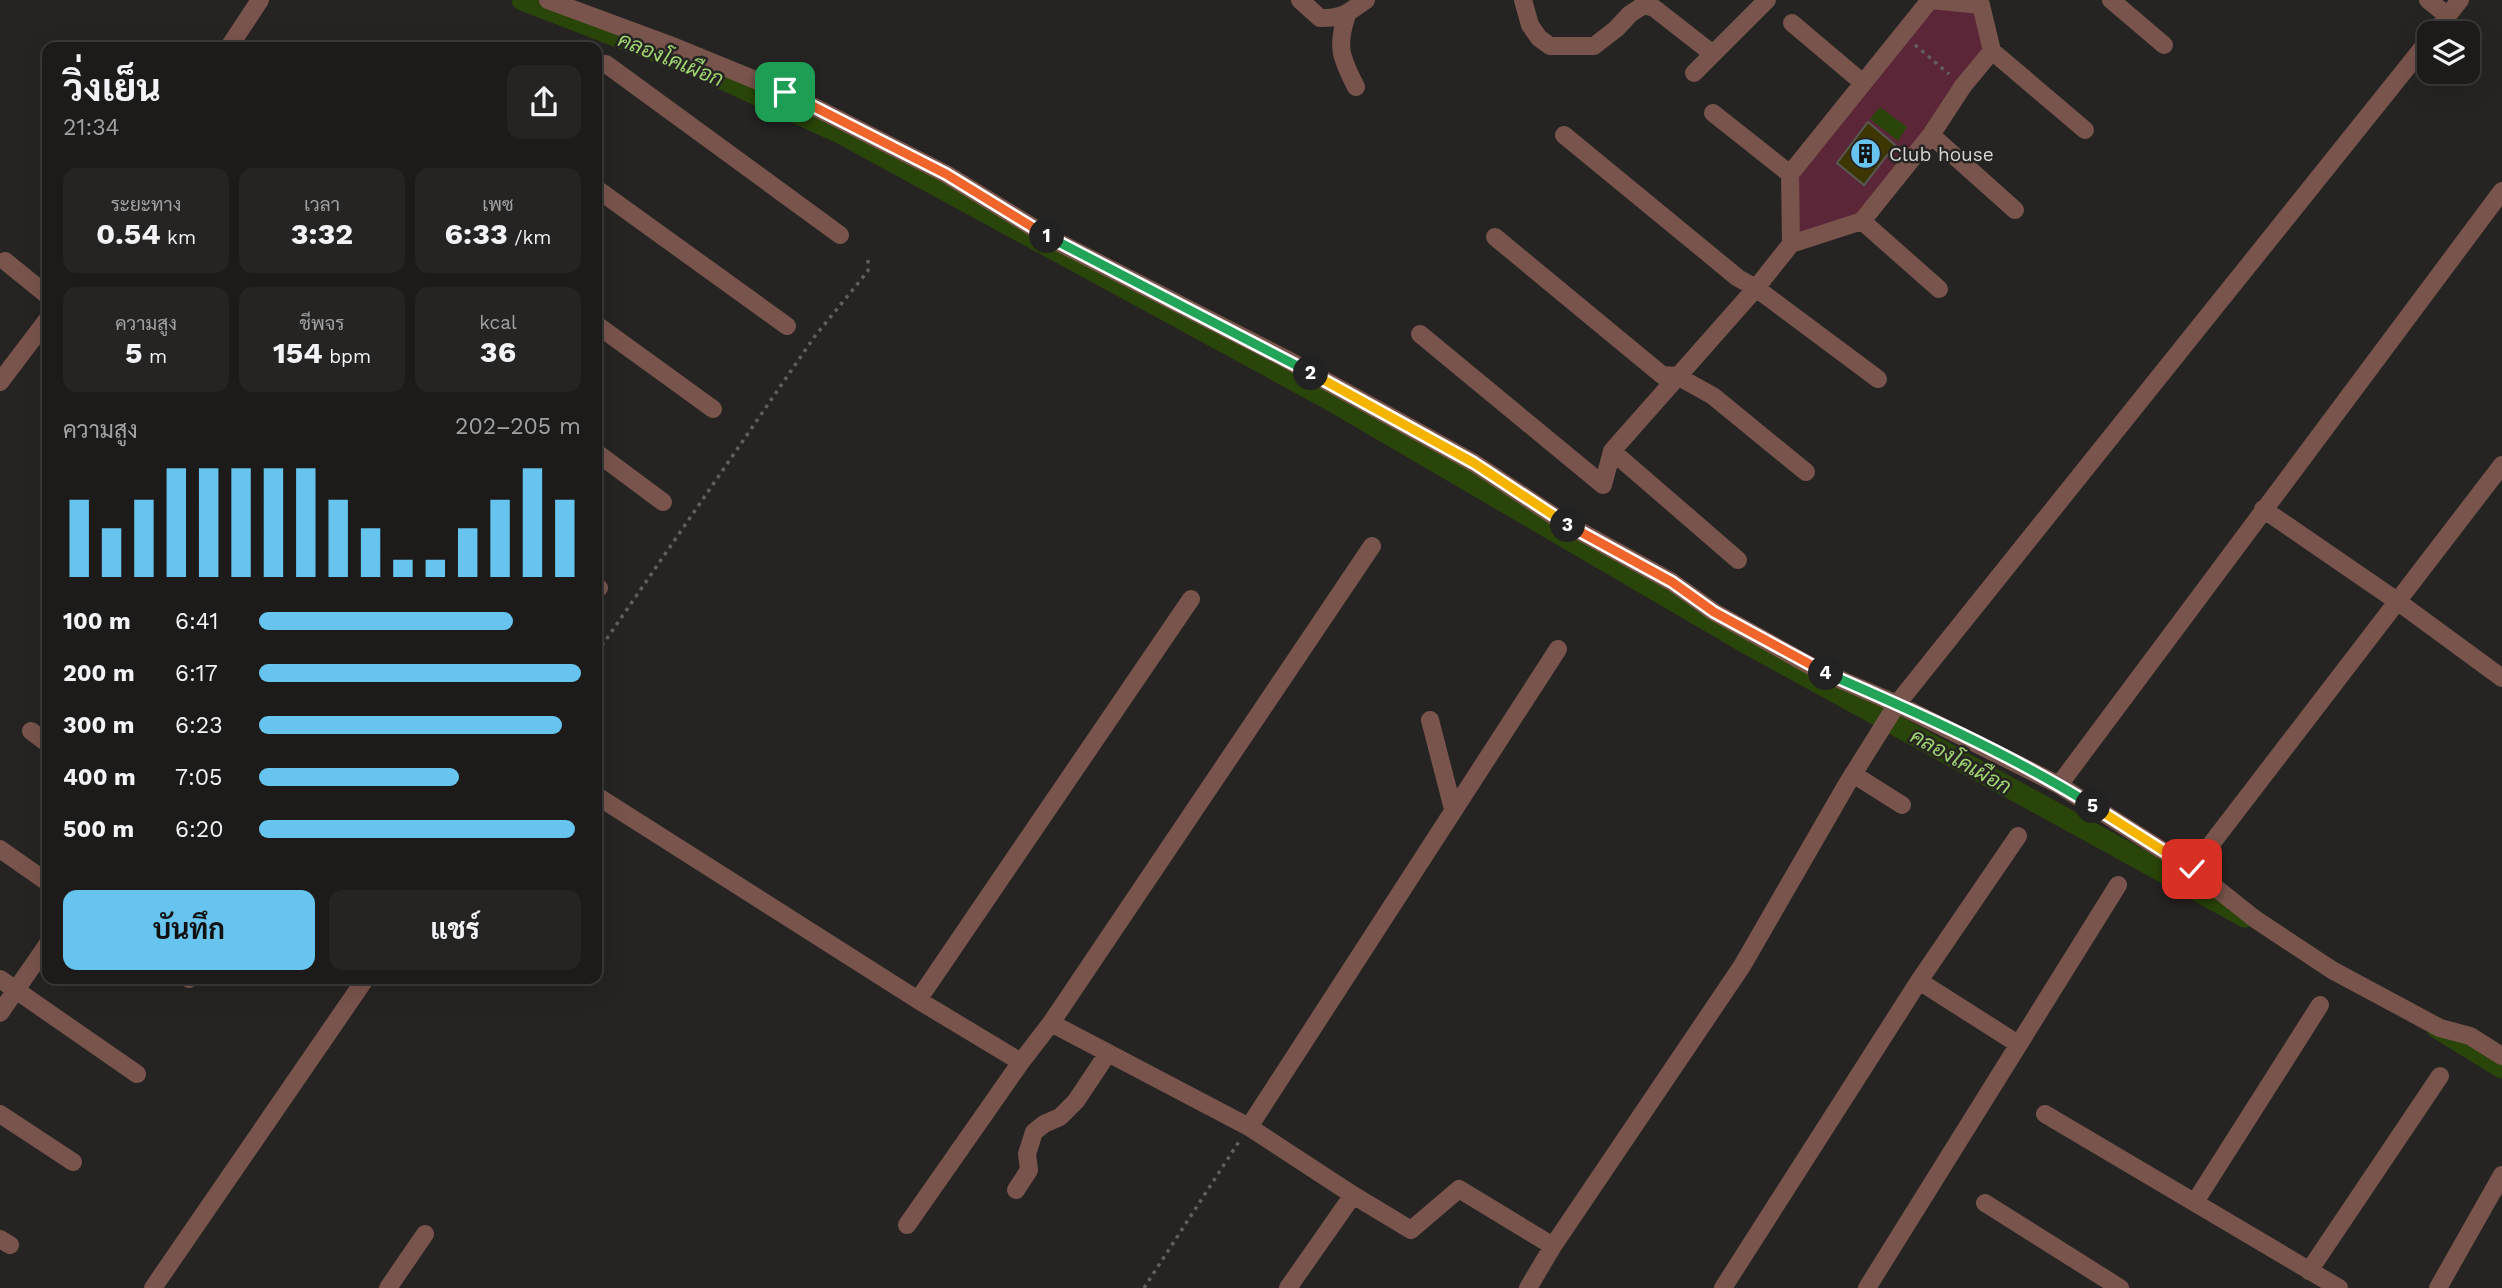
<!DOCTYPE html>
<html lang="th">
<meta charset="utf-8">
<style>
body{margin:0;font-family:"Work Sans",Sarabun,sans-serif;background:#252423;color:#f1f3f6;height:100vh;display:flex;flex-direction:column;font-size:26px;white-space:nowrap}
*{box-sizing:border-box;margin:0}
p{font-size:23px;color:#a0a1a2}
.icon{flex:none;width:38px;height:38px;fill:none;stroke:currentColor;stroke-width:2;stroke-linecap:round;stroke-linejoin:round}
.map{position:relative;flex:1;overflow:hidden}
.panel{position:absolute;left:42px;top:42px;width:560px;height:942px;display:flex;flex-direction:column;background:#1c1b1a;border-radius:14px;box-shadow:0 7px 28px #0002,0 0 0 2px #3a3939}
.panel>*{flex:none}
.buttons{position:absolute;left:2417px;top:21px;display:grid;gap:14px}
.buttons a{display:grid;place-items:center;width:63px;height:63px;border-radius:14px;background:#1c1b1a;box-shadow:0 7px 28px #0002,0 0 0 2px #3a3939;font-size:35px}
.pin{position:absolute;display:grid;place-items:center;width:60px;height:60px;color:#fff;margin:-30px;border-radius:14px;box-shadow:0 4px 10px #0006}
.km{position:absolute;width:35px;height:35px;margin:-18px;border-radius:50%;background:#222;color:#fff;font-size:19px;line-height:35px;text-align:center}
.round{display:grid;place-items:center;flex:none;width:74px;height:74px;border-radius:14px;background:#252423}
.headline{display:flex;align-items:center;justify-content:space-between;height:119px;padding:0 21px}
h1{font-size:38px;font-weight:700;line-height:52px}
.metrics{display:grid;grid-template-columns:repeat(3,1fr);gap:10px;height:119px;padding:7px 21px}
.metrics div{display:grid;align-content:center;border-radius:14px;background:#252423;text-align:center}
.metrics b{font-size:30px;font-weight:700}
.metrics small{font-size:19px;font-weight:400}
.metrics p{font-size:19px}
.chart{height:196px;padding:14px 21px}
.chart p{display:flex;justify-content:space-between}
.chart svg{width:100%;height:126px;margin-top:7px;stroke:#66c4ef;stroke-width:6}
.action{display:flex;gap:14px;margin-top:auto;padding:14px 21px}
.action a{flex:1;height:80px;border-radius:14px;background:#66c4ef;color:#111;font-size:28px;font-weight:700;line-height:80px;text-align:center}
.action a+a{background:#252423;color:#f1f3f6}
ul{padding:0 21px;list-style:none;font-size:23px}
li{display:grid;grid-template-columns:112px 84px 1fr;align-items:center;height:52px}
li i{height:18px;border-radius:9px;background:#66c4ef}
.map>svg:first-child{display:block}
.green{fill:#5b2638}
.water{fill:#2a4509}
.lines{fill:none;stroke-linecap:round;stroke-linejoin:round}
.canal{stroke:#2a4509;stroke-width:21}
.building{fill:#3e3601;stroke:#585855;stroke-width:2}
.path{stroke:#615f5e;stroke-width:3.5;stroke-dasharray:3.5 5;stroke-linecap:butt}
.minor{stroke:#79544c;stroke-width:18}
.split-1-casing{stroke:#fff;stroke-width:14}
.split-2-casing{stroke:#fff;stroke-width:14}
.split-3-casing{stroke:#fff;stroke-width:14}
.split-4-casing{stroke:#fff;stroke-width:14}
.split-5-casing{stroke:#fff;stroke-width:14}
.split-6-casing{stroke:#fff;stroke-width:14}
.split-1{stroke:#f0652b;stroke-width:9}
.split-2{stroke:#22a559;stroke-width:9}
.split-3{stroke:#f5b400;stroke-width:9}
.split-4{stroke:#f0652b;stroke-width:9}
.split-5{stroke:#22a559;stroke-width:9}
.split-6{stroke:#f5b400;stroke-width:9}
.labels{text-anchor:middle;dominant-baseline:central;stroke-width:5;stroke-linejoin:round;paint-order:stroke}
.poi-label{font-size:19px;fill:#d8d6d5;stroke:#262422;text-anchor:start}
.water-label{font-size:21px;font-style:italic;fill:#9fd570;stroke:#262422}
</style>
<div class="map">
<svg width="2502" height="1288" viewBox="0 0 2502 1288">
<rect width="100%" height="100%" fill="#262422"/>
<path class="green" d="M1930,0L1981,5L1992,51L1862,221L1791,244L1790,174Z"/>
<path class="water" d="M1880,107L1907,127L1898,141L1870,119Z"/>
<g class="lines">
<path class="canal" d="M522,0L698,68L842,134L1330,400L1744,642L2245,917
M2437,1028L2502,1068"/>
</g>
<path class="building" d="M1868,122L1895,145L1864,185L1837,163Z"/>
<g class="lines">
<path class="path" d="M1915,45L1949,74
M597,653L815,336L868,271V259
M1144,1288L1240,1140"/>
<path class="minor" d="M548,0L675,47L785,92L946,174L1052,239L1286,359L1474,463L1563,522L1672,582L1714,612L1818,670L1897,704L2059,785L2192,869L2255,919L2332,970L2440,1028L2470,1036L2502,1056
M1300,0L1320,18C1343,18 1348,13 1366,0
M1523,0L1530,25L1539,38L1550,46H1594L1616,29L1630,14L1644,5L1654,8L1713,54
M2111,0L2164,45
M2428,0L2448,16
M1347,15C1336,46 1341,58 1356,87
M1792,23L1863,83
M2434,33L2460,0
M229,47L260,0
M1992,51L2085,130
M597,64H606L840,235
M1694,73L1767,0
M1713,113L1790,174
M1564,135L1738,278L1756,288L1878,379
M1931,135L2015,210
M597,189L787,326
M1862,221L1939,289
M1495,237L1662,375L1677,376L1713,396L1806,472
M1791,244L1790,174L1930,0L1981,5
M5,261L47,295
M597,325L713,409
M1420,334L1603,485L1612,451L1756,288L1791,244L1862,221L1931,135L1963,86L1992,51L1981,5
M0,382L47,320
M1612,451L1738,560
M597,453L663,502
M2263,509L2397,601L2502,678
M597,586L599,588
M1430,720L1453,809
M31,731L47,743
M1853,774L1902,805
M2059,785L2502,191
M597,796L918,1000L1021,1062
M0,849L47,882
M2192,869L2502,465
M187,978L189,979
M0,979L137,1074
M1919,981L2018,1044
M918,1000L1191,599
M0,1013L47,945
M1051,1023L1249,1127L1353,1195L1411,1230L1459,1189L1553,1246
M0,1114L73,1162
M2045,1114L2339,1288
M1249,1127L1558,649
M1016,1190L1029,1170L1027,1154L1034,1132L1044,1124L1060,1117L1076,1101L1108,1053
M2195,1202L2320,1005
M1985,1203L2120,1288
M907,1225L1021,1062L1051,1023L1372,546
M0,1239L10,1245
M2309,1271L2440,1076
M153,1288L366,978
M388,1288L425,1234
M1288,1288L1353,1195
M1528,1288L1553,1246L1742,966L1847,784L1897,704L2429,40
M1723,1288L1919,981L2018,836
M1867,1288L2118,885
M2438,1288L2502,1175"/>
</g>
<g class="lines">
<defs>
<path id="split-1" d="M785,92L946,174L1047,236"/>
<path id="split-2" d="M1047,236L1311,373"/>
<path id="split-3" d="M1311,373L1474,463L1568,525"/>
<path id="split-4" d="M1568,525L1672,582L1714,612L1826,673"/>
<path id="split-5" d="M1826,673C1916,712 2010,754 2093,806"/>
<path id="split-6" d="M2093,806L2192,869"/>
</defs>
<use href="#split-1" class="split-1-casing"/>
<use href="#split-2" class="split-2-casing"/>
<use href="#split-3" class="split-3-casing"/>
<use href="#split-4" class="split-4-casing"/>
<use href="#split-5" class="split-5-casing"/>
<use href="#split-6" class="split-6-casing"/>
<use href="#split-1" class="split-1"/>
<use href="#split-2" class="split-2"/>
<use href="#split-3" class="split-3"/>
<use href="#split-4" class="split-4"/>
<use href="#split-5" class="split-5"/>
<use href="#split-6" class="split-6"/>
</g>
<defs>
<symbol id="building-disc" viewBox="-11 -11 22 22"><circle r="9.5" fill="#66c4ef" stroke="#262422"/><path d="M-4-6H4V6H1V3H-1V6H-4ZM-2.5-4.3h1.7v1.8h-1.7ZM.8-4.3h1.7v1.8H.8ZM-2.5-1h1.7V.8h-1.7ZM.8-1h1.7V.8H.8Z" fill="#111"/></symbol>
</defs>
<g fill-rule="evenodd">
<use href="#building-disc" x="1848" y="136" width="35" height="35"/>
</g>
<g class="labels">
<g class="poi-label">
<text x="1889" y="154">Club house</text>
</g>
<g class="water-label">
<text transform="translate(671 59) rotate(22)">คลองโคเผือก</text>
<text transform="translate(1961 761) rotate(29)">คลองโคเผือก</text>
</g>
</g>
</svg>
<div class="buttons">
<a><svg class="icon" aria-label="layers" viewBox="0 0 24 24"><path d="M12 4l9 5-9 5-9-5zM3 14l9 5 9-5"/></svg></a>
</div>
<div class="pin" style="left:785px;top:92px;background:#1e9e55"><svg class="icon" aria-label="arrive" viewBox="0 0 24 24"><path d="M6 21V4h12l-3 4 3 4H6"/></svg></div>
<div class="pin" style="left:2192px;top:869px;background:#d93025"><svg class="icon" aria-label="check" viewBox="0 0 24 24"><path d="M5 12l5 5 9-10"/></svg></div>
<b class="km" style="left:1047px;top:236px">1</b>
<b class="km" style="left:1311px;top:373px">2</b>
<b class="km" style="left:1568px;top:525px">3</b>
<b class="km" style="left:1826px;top:673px">4</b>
<b class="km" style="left:2093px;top:806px">5</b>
<section class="panel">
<div class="headline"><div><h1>วิ่งเย็น</h1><p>21:34</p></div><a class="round"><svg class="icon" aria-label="share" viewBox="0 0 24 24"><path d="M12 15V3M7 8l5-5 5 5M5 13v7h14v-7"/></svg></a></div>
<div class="metrics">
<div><p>ระยะทาง</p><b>0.54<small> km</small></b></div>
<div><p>เวลา</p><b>3:32</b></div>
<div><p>เพซ</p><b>6:33<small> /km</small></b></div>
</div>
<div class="metrics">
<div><p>ความสูง</p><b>5<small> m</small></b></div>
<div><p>ชีพจร</p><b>154<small> bpm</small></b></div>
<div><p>kcal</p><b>36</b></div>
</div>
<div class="chart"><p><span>ความสูง</span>202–205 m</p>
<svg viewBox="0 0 160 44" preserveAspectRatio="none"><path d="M5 44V17M15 44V27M25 44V17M35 44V6M45 44V6M55 44V6M65 44V6M75 44V6M85 44V17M95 44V27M105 44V38M115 44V38M125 44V27M135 44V17M145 44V6M155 44V17"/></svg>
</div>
<ul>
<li><b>100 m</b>6:41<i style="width:79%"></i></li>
<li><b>200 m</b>6:17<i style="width:100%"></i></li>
<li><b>300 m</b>6:23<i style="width:94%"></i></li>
<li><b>400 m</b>7:05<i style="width:62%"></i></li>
<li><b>500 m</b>6:20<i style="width:98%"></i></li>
</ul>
<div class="action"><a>บันทึก</a><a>แชร์</a></div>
</section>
</div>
